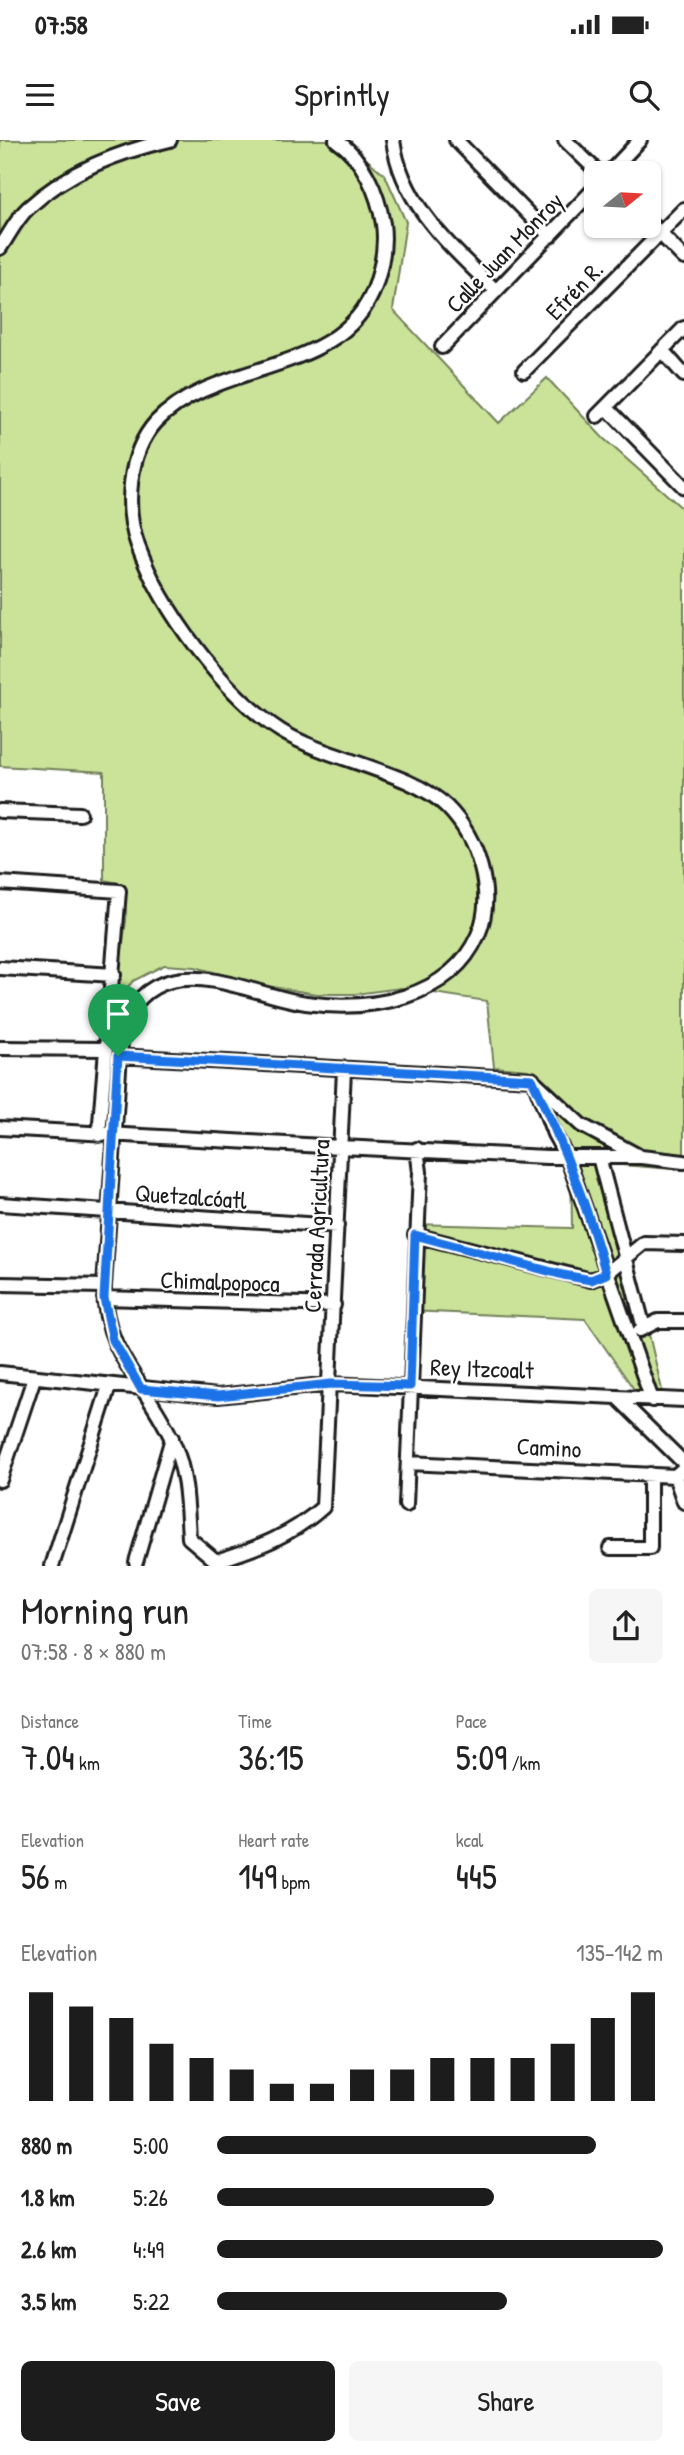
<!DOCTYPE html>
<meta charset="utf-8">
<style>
body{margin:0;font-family:"Patrick Hand",sans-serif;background:#f6f6f6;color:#222;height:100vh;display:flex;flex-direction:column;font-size:26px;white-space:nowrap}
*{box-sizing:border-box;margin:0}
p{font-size:23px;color:#767676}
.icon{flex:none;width:38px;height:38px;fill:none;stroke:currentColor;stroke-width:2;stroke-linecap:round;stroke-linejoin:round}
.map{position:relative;height:1426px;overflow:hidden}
.side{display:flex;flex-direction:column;background:#fff;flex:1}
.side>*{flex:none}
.needle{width:46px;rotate:72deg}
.buttons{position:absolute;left:584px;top:21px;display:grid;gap:14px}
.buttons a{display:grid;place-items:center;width:77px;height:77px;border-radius:10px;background:#fff;box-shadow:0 2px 5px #0004;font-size:35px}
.pin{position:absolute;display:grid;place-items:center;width:60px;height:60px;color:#fff;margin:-72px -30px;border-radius:50% 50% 50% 0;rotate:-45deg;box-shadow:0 0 7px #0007}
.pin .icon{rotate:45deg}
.round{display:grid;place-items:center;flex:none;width:74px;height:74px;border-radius:10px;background:#f6f6f6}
.head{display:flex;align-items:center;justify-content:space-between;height:119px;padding:0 21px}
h1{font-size:38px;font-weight:600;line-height:52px}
.figures{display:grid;grid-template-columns:repeat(3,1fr);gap:10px;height:119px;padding:7px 21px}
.figures div{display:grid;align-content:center}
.figures b{font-size:35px;font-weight:600}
.figures small{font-size:19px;font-weight:400}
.figures p{font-size:19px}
.chart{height:196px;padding:14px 21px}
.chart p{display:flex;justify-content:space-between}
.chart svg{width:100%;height:126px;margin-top:7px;stroke:#1c1c1c;stroke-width:6}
.primary-button{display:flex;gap:14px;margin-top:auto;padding:14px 21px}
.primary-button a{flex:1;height:80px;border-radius:10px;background:#1c1c1c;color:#fff;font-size:28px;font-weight:600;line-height:80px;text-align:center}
.primary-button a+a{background:#f6f6f6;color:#222}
ul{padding:0 21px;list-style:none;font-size:23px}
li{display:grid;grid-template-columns:112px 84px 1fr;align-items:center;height:52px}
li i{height:18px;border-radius:9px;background:#1c1c1c}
.status{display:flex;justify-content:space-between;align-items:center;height:49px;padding:0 35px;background:#fff;direction:ltr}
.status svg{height:19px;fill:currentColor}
header{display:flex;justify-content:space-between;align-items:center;height:91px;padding:0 21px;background:#fff;font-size:32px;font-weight:600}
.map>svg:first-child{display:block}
.green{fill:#cae399;stroke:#73805a;stroke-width:2}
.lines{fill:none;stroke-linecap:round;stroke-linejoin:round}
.minor-casing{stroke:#1c1c1c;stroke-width:18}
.minor{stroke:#fff;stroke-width:12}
.route-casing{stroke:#fff;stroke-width:14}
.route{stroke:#1a73e8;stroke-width:9}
.labels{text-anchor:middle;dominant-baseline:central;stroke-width:5;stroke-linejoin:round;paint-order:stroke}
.street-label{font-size:24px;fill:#1c1c1c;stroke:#fff}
</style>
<div class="status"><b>07:58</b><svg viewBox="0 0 49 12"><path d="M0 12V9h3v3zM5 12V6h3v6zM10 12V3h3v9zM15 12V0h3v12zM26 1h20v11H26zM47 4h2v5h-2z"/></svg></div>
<header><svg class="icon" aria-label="menu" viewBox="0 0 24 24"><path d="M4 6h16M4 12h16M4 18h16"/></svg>Sprintly<svg class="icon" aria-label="search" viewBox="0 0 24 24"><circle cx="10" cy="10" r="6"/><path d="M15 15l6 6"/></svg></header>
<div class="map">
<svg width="684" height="1426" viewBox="0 0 684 1426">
<rect width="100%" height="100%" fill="#fff"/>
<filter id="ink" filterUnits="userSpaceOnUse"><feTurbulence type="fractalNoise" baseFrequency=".0143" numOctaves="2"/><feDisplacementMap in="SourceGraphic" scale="14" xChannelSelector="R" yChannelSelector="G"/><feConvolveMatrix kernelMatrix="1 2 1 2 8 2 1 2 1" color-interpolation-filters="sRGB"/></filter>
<g filter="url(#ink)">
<path class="green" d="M0,0H344L385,35L406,82L393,170L499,283L547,238L603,298L684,370V1030L609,1024L663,1254L638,1255L585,1179L410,1171L413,1084L572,1088L571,1020L550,964L528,930L494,927L487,861L401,848L355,854H317L266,846L195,827L164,825L133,841L115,861L126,780L124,744L104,740V632L0,626Z"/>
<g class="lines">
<defs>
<path id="minor" d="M336,0C363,18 378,53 383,84C386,105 382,125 376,144C344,238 216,218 156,282C128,313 124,368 138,406C161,469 224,555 281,591C328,620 413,632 447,667C478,698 496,754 478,795C450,859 369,872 306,863C263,857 214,831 171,841C146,847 133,864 122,886L104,1146C103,1215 149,1245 173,1302C187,1333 187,1365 189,1398L216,1421C257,1408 291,1396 323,1367L344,930
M393,0C402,66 452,107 496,151
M456,0L550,96
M565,0L599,33
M609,33L640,0
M649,82L684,118
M0,108C9,95 17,78 28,68C68,31 118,12 170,0
M442,207L597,46
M662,210L684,235
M524,231L684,69
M606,267L684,347
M597,276L684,188
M0,671L80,674
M0,743L119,751L99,995
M0,828L114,835
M0,908L104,909
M118,916L532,939L581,985L637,1015
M536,946L554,994L567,1017L652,1260
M0,988L341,1007L547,1017H641L684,1022
M599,1017L644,1188
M0,1064L337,1086
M415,1095L591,1140L606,1134L644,1103L684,1104
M0,1144L104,1146
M104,1158L334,1165
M640,1190L658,1181H684
M0,1233L218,1256L331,1244L684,1260
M618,1258L684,1323
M408,1323L675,1336L684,1328
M675,1336L684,1362
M0,1340L34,1238
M406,1365L420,1032L417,1009
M610,1408H650V1334
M136,1422L172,1298
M52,1426L109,1246"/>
</defs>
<use href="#minor" class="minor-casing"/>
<use href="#minor" class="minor"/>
</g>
</g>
<g class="lines" filter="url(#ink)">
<defs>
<path id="route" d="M118,916L532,939C562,1002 588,1067 606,1134L591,1140L563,1135L415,1095L410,1246L331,1244L218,1256L141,1249L113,1200L104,1158Z"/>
</defs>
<use href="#route" class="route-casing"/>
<use href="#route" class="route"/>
</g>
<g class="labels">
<g class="street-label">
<text transform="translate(504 112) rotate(-46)">Calle Juan Monroy</text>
<text transform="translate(574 150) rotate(-46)">Efrén R.</text>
<text transform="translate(191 1056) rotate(4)">Quetzalcóatl</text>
<text transform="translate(316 1086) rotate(-87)">Cerrada Agricultura</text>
<text transform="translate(220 1141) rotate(2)">Chimalpopoca</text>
<text transform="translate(482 1228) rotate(2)">Rey Itzcoalt</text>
<text transform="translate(549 1307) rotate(3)">Camino</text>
</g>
</g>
</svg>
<div class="buttons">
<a><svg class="needle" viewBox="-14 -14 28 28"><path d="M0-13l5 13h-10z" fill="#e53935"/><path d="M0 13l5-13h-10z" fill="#767676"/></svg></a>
</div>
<div class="pin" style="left:118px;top:916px;background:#1e9e55"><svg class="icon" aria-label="arrive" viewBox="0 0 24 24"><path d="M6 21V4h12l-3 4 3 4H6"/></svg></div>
</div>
<section class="side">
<div class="head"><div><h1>Morning run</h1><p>07:58 · 8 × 880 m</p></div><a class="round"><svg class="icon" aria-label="share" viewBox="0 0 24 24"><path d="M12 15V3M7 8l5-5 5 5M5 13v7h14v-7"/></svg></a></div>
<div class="figures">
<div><p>Distance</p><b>7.04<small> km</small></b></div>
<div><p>Time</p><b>36:15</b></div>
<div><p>Pace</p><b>5:09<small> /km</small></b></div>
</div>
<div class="figures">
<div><p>Elevation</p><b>56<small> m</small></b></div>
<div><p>Heart rate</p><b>149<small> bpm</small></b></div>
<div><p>kcal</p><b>445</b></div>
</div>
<div class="chart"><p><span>Elevation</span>135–142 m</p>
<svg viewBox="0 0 160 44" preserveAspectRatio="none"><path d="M5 44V6M15 44V11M25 44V15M35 44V24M45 44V29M55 44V33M65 44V38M75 44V38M85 44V33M95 44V33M105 44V29M115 44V29M125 44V29M135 44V24M145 44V15M155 44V6"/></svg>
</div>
<ul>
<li><b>880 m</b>5:00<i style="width:85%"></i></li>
<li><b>1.8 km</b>5:26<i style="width:62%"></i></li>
<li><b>2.6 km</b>4:49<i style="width:100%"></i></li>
<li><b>3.5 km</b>5:22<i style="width:65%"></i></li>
</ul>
<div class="primary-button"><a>Save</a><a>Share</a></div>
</section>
